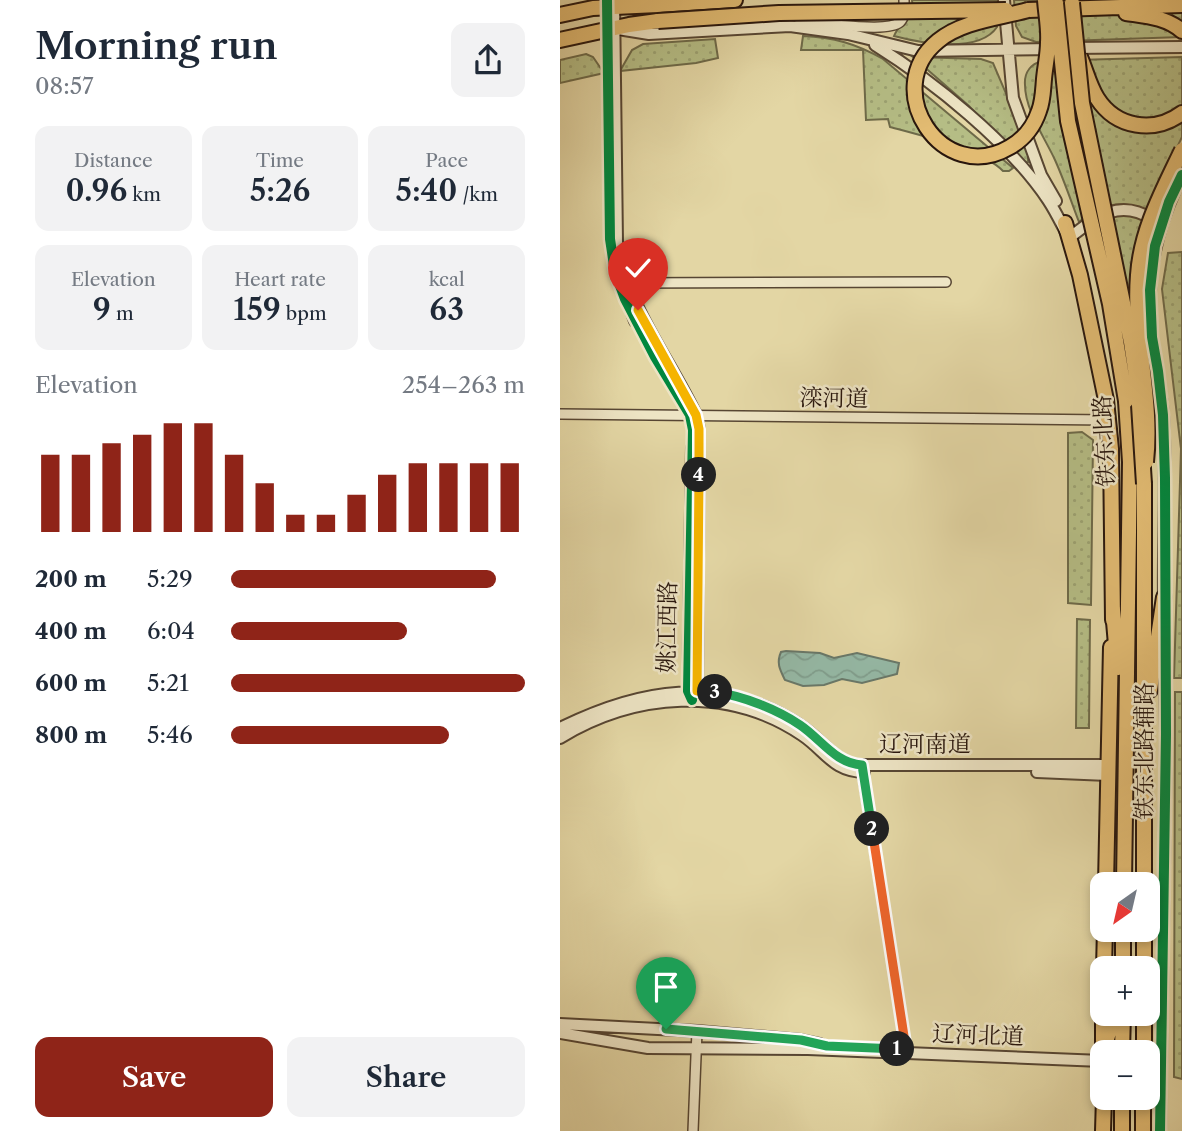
<!DOCTYPE html>
<meta charset="utf-8">
<style>
body{margin:0;font-family:"Libre Caslon Text","Noto Serif SC",serif;background:#f2f2f3;color:#1f2937;height:100vh;display:flex;flex-direction:column;font-size:26px;white-space:nowrap}
*{box-sizing:border-box;margin:0}
p{font-size:23px;color:#747a83}
.icon{flex:none;width:38px;height:38px;fill:none;stroke:currentColor;stroke-width:2;stroke-linecap:round;stroke-linejoin:round}
.map{position:relative;flex:1;overflow:hidden}
.drawer{display:flex;flex-direction:column;background:#fff;width:560px}
.drawer>*{flex:none}
.needle{width:46px;rotate:214deg}
.tools{position:absolute;left:530px;top:872px;display:grid;gap:14px}
.tools a{display:grid;place-items:center;width:70px;height:70px;border-radius:14px;background:#fff;box-shadow:0 4px 10px #0003;font-size:35px}
.pin{position:absolute;display:grid;place-items:center;width:60px;height:60px;color:#fff;margin:-72px -30px;border-radius:50% 50% 50% 0;rotate:-45deg;box-shadow:0 0 7px #0007}
.pin .icon{rotate:45deg}
.km{position:absolute;width:35px;height:35px;margin:-18px;border-radius:50%;background:#222;color:#fff;font-size:19px;line-height:35px;text-align:center}
.round{display:grid;place-items:center;flex:none;width:74px;height:74px;border-radius:14px;background:#f2f2f3}
.headline{display:flex;align-items:center;justify-content:space-between;height:119px;padding:0 35px}
h1{font-size:38px;font-weight:600;line-height:52px}
.figures{display:grid;grid-template-columns:repeat(3,1fr);gap:10px;height:119px;padding:7px 35px}
.figures div{display:grid;align-content:center;border-radius:14px;background:#f2f2f3;text-align:center}
.figures b{font-size:30px;font-weight:600}
.figures small{font-size:19px;font-weight:400}
.figures p{font-size:19px}
.chart{height:196px;padding:14px 35px}
.chart p{display:flex;justify-content:space-between}
.chart svg{width:100%;height:126px;margin-top:7px;stroke:#8f2418;stroke-width:6}
.primary-button{display:flex;gap:14px;margin-top:auto;padding:14px 35px}
.primary-button a{flex:1;height:80px;border-radius:14px;background:#8f2418;color:#fff;font-size:28px;font-weight:600;line-height:80px;text-align:center}
.primary-button a+a{background:#f2f2f3;color:#1f2937}
ul{padding:0 35px;list-style:none;font-size:23px}
li{display:grid;grid-template-columns:112px 84px 1fr;align-items:center;height:52px}
li i{height:18px;border-radius:9px;background:#8f2418}
main{display:flex;flex:1;min-height:0}
.map>svg:first-child{display:block}
.grass{fill:url(#grass-dots);stroke:#6e6a49;stroke-width:2}
.water{fill:url(#water-waves);stroke:#697869;stroke-width:2}
.lines{fill:none;stroke-linecap:round;stroke-linejoin:round}
.minor-casing{stroke:#574633;stroke-width:12}
.tertiary-casing{stroke:#574633;stroke-width:14}
.primary-casing{stroke:#28160d;stroke-width:18}
.trunk-casing{stroke:#28160d;stroke-width:18}
.minor{stroke:#ede4c4;stroke-width:9}
.tertiary{stroke:#ede4c4;stroke-width:10}
.primary{stroke:#e2bb72;stroke-width:14}
.trunk{stroke:#e2bb72;stroke-width:14}
.primary-bridge-casing{stroke:#28160d;stroke-width:18;stroke-linecap:butt}
.trunk-bridge-casing{stroke:#28160d;stroke-width:18;stroke-linecap:butt}
.primary-bridge{stroke:#e2bb72;stroke-width:14}
.trunk-bridge{stroke:#e2bb72;stroke-width:14}
.cycleway-casing{stroke:#ede4c4;stroke-width:15}
.cycleway{stroke:#00873e;stroke-width:10}
.split-1-casing{stroke:#fff;stroke-width:14}
.split-2-casing{stroke:#fff;stroke-width:14}
.split-3-casing{stroke:#fff;stroke-width:14}
.split-4-casing{stroke:#fff;stroke-width:14}
.split-5-casing{stroke:#fff;stroke-width:14}
.split-1{stroke:#22a559;stroke-width:9}
.split-2{stroke:#f0652b;stroke-width:9}
.split-3{stroke:#22a559;stroke-width:9}
.split-4{stroke:#f5b400;stroke-width:9}
.split-5{stroke:#f5b400;stroke-width:9}
.labels{text-anchor:middle;dominant-baseline:central;stroke-width:5;stroke-linejoin:round;paint-order:stroke}
.street-label{font-size:23px;fill:#28160d;stroke:#ede4c4}
</style>
<main>
<section class="drawer">
<div class="headline"><div><h1>Morning run</h1><p>08:57</p></div><a class="round"><svg class="icon" aria-label="share" viewBox="0 0 24 24"><path d="M12 15V3M7 8l5-5 5 5M5 13v7h14v-7"/></svg></a></div>
<div class="figures">
<div><p>Distance</p><b>0.96<small> km</small></b></div>
<div><p>Time</p><b>5:26</b></div>
<div><p>Pace</p><b>5:40<small> /km</small></b></div>
</div>
<div class="figures">
<div><p>Elevation</p><b>9<small> m</small></b></div>
<div><p>Heart rate</p><b>159<small> bpm</small></b></div>
<div><p>kcal</p><b>63</b></div>
</div>
<div class="chart"><p><span>Elevation</span>254–263 m</p>
<svg viewBox="0 0 160 44" preserveAspectRatio="none"><path d="M5 44V17M15 44V17M25 44V13M35 44V10M45 44V6M55 44V6M65 44V17M75 44V27M85 44V38M95 44V38M105 44V31M115 44V24M125 44V20M135 44V20M145 44V20M155 44V20"/></svg>
</div>
<ul>
<li><b>200 m</b>5:29<i style="width:90%"></i></li>
<li><b>400 m</b>6:04<i style="width:60%"></i></li>
<li><b>600 m</b>5:21<i style="width:100%"></i></li>
<li><b>800 m</b>5:46<i style="width:74%"></i></li>
</ul>
<div class="primary-button"><a>Save</a><a>Share</a></div>
</section>
<div class="map">
<svg width="622" height="1131" viewBox="0 0 622 1131">
<defs>
<pattern id="grass-dots" width="8" height="8" patternUnits="userSpaceOnUse" patternTransform="scale(1.75)"><rect width="8" height="8" fill="#b5bd85"/><path d="M2 2h.1M6 6h.1" fill="none" stroke="#9ca272" stroke-width="1.8" stroke-linecap="round"/></pattern>
<pattern id="water-waves" width="16" height="10" patternUnits="userSpaceOnUse" patternTransform="scale(1.75)"><rect width="16" height="10" fill="#95b9a6"/><path d="M0 5q4-4 8 0t8 0" fill="none" stroke="#809e8e"/></pattern>
</defs>
<rect width="100%" height="100%" fill="#e3d6a4"/>
<filter id="stains"><feTurbulence type="fractalNoise" baseFrequency=".00286" numOctaves="4"/><feColorMatrix values="0 0 0 0 .2 0 0 0 0 .09 0 0 0 0 .02 0 0 0 .5 -.17"/></filter>
<radialGradient id="worn" r=".72"><stop offset=".6" stop-color="#630" stop-opacity="0"/><stop offset="1" stop-color="#630" stop-opacity=".3"/></radialGradient>
<path class="grass" d="M352,0H438L437,27C419,54 360,43 334,36C340,20 355,23 352,0Z
M454,0H622V37L476,42L462,37L456,26Z
M243,36C273,37 297,44 323,59L453,168L449,171H443C423,150 359,135 330,127L328,119L306,120L303,50H241Z
M155,39L158,58L136,63L60,71L72,50L83,44Z
M26,54L33,57L44,73L0,83V60Z
M353,57L421,59L433,63L468,145V162L459,163L409,106Z
M622,57V137L587,211C562,198 539,205 519,222C511,201 504,180 495,160C485,138 465,110 465,85C464,72 471,64 482,61Z
M567,213L585,217L572,292L568,291L550,215Z
M622,252V678H614L621,449L602,289L608,253Z
M522,432L533,440L531,605L508,603V433Z
M517,619L530,620L529,728H516Z
M615,692H622V1079L614,1077Z"/>
<path class="water" d="M226,651L260,653L274,658L297,653L339,663L337,674L302,683L282,679L264,685L243,686L225,680C220,670 216,663 221,652Z"/>
<g class="lines">
<defs>
<path id="minor" d="M239,24C261,21 326,34 340,22C346,16 344,7 344,0
M67,283L386,282
M0,414L548,420
M302,768L346,1049
M133,1131L137,1031"/>
<path id="tertiary" d="M54,0L57,242C68,309 108,356 136,415L139,429L137,691L132,700
M444,0L453,98L481,175L496,201
M58,29L89,34L230,26L288,34L358,51L493,49
M315,45C374,82 449,142 488,200C496,212 502,225 509,238C536,217 559,198 592,219L594,224
M509,48L622,47
M54,264L75,321
M132,448L128,691L132,700
M604,603C603,540 607,478 603,415C601,388 594,362 591,336C586,275 595,230 622,175
M0,728C79,689 159,674 238,724C258,736 272,758 293,765H548
M0,738C74,693 168,685 242,735C266,751 272,771 304,772
M477,772L548,775
M0,1024L137,1031L241,1040L260,1044
M0,1033L88,1048L248,1049L542,1061
M600,1131L606,734L604,626"/>
<path id="primary" d="M0,15L33,8L98,5
M0,40L69,25L98,21
M505,223L520,275L546,400L551,449L553,620
M546,884L551,647
M544,968L545,929
M543,1047V1013
M543,1131L544,1097"/>
<path id="trunk" d="M98,5L175,0
M468,10L622,5
M566,13C586,16 606,17 622,31
M520,57C526,71 529,85 537,98C556,128 594,134 622,113
M584,484V884
M553,610L558,668
M590,690L604,597
M564,884L570,462L566,401
M563,968V929
M584,968V929
M543,1052L555,1013
M562,1052L563,1013
M584,1052V1013
M562,1131V1097
M583,1131V1097"/>
</defs>
<use href="#minor" class="minor-casing"/>
<use href="#tertiary" class="tertiary-casing"/>
<use href="#primary" class="primary-casing"/>
<use href="#trunk" class="trunk-casing"/>
<use href="#minor" class="minor"/>
<use href="#tertiary" class="tertiary"/>
<use href="#primary" class="primary"/>
<use href="#trunk" class="trunk"/>
<defs>
<path id="primary-bridge" d="M586,462C593,399 573,338 578,275C581,230 603,190 622,150"/>
<path id="trunk-bridge" d="M496,3L508,121L550,304L566,401
M512,3L522,103L571,342L578,389L584,484
M468,10C440,18 402,21 378,41C319,89 382,187 450,147C464,139 474,126 479,111C483,101 483,90 484,79C485,67 488,55 488,42C489,29 486,14 485,0
M98,21L219,13L446,10"/>
</defs>
<use href="#primary-bridge" class="primary-bridge-casing"/>
<use href="#trunk-bridge" class="trunk-bridge-casing"/>
<use href="#primary-bridge" class="primary-bridge"/>
<use href="#trunk-bridge" class="trunk-bridge"/>
<defs>
<path id="cycleway" d="M47,0L50,239L55,272L65,299L95,357L130,415L133,430L128,691L132,700
M600,1131L606,734L605,478L603,415L598,371L592,337L590,290L595,246L609,202L622,175"/>
</defs>
<use href="#cycleway" class="cycleway-casing"/>
<use href="#cycleway" class="cycleway"/>
</g>
<g class="lines">
<defs>
<path id="split-1" d="M106,1029L241,1040L267,1046L337,1049"/>
<path id="split-2" d="M312,829L346,1049H337"/>
<path id="split-3" d="M155,692C183,696 216,709 240,725C261,739 276,764 302,765L312,829"/>
<path id="split-4" d="M139,475L137,691L155,692"/>
<path id="split-5" d="M78,310L136,415L139,429V475"/>
</defs>
<use href="#split-1" class="split-1-casing"/>
<use href="#split-2" class="split-2-casing"/>
<use href="#split-3" class="split-3-casing"/>
<use href="#split-4" class="split-4-casing"/>
<use href="#split-5" class="split-5-casing"/>
<use href="#split-1" class="split-1"/>
<use href="#split-2" class="split-2"/>
<use href="#split-3" class="split-3"/>
<use href="#split-4" class="split-4"/>
<use href="#split-5" class="split-5"/>
</g>
<g class="labels">
<g class="street-label">
<text transform="translate(274 398) rotate(1)">滦河道</text>
<text transform="translate(544 441) rotate(-93)">铁东北路</text>
<text transform="translate(107 627) rotate(-89)">姚江西路</text>
<text x="365" y="744">辽河南道</text>
<text transform="translate(584 751) rotate(-90)">铁东北路辅路</text>
<text transform="translate(418 1035) rotate(2)">辽河北道</text>
</g>
</g>
<rect width="100%" height="100%" filter="url(#stains)"/>
<rect width="100%" height="100%" fill="url(#worn)"/>
</svg>
<div class="tools">
<a><svg class="needle" viewBox="-14 -14 28 28"><path d="M0-13l5 13h-10z" fill="#e53935"/><path d="M0 13l5-13h-10z" fill="#747a83"/></svg></a>
<a>+</a>
<a>−</a>
</div>
<div class="pin" style="left:106px;top:1029px;background:#1e9e55"><svg class="icon" aria-label="arrive" viewBox="0 0 24 24"><path d="M6 21V4h12l-3 4 3 4H6"/></svg></div>
<div class="pin" style="left:78px;top:310px;background:#d93025"><svg class="icon" aria-label="check" viewBox="0 0 24 24"><path d="M5 12l5 5 9-10"/></svg></div>
<b class="km" style="left:337px;top:1049px">1</b>
<b class="km" style="left:312px;top:829px">2</b>
<b class="km" style="left:155px;top:692px">3</b>
<b class="km" style="left:139px;top:475px">4</b>
</div>
</main>
